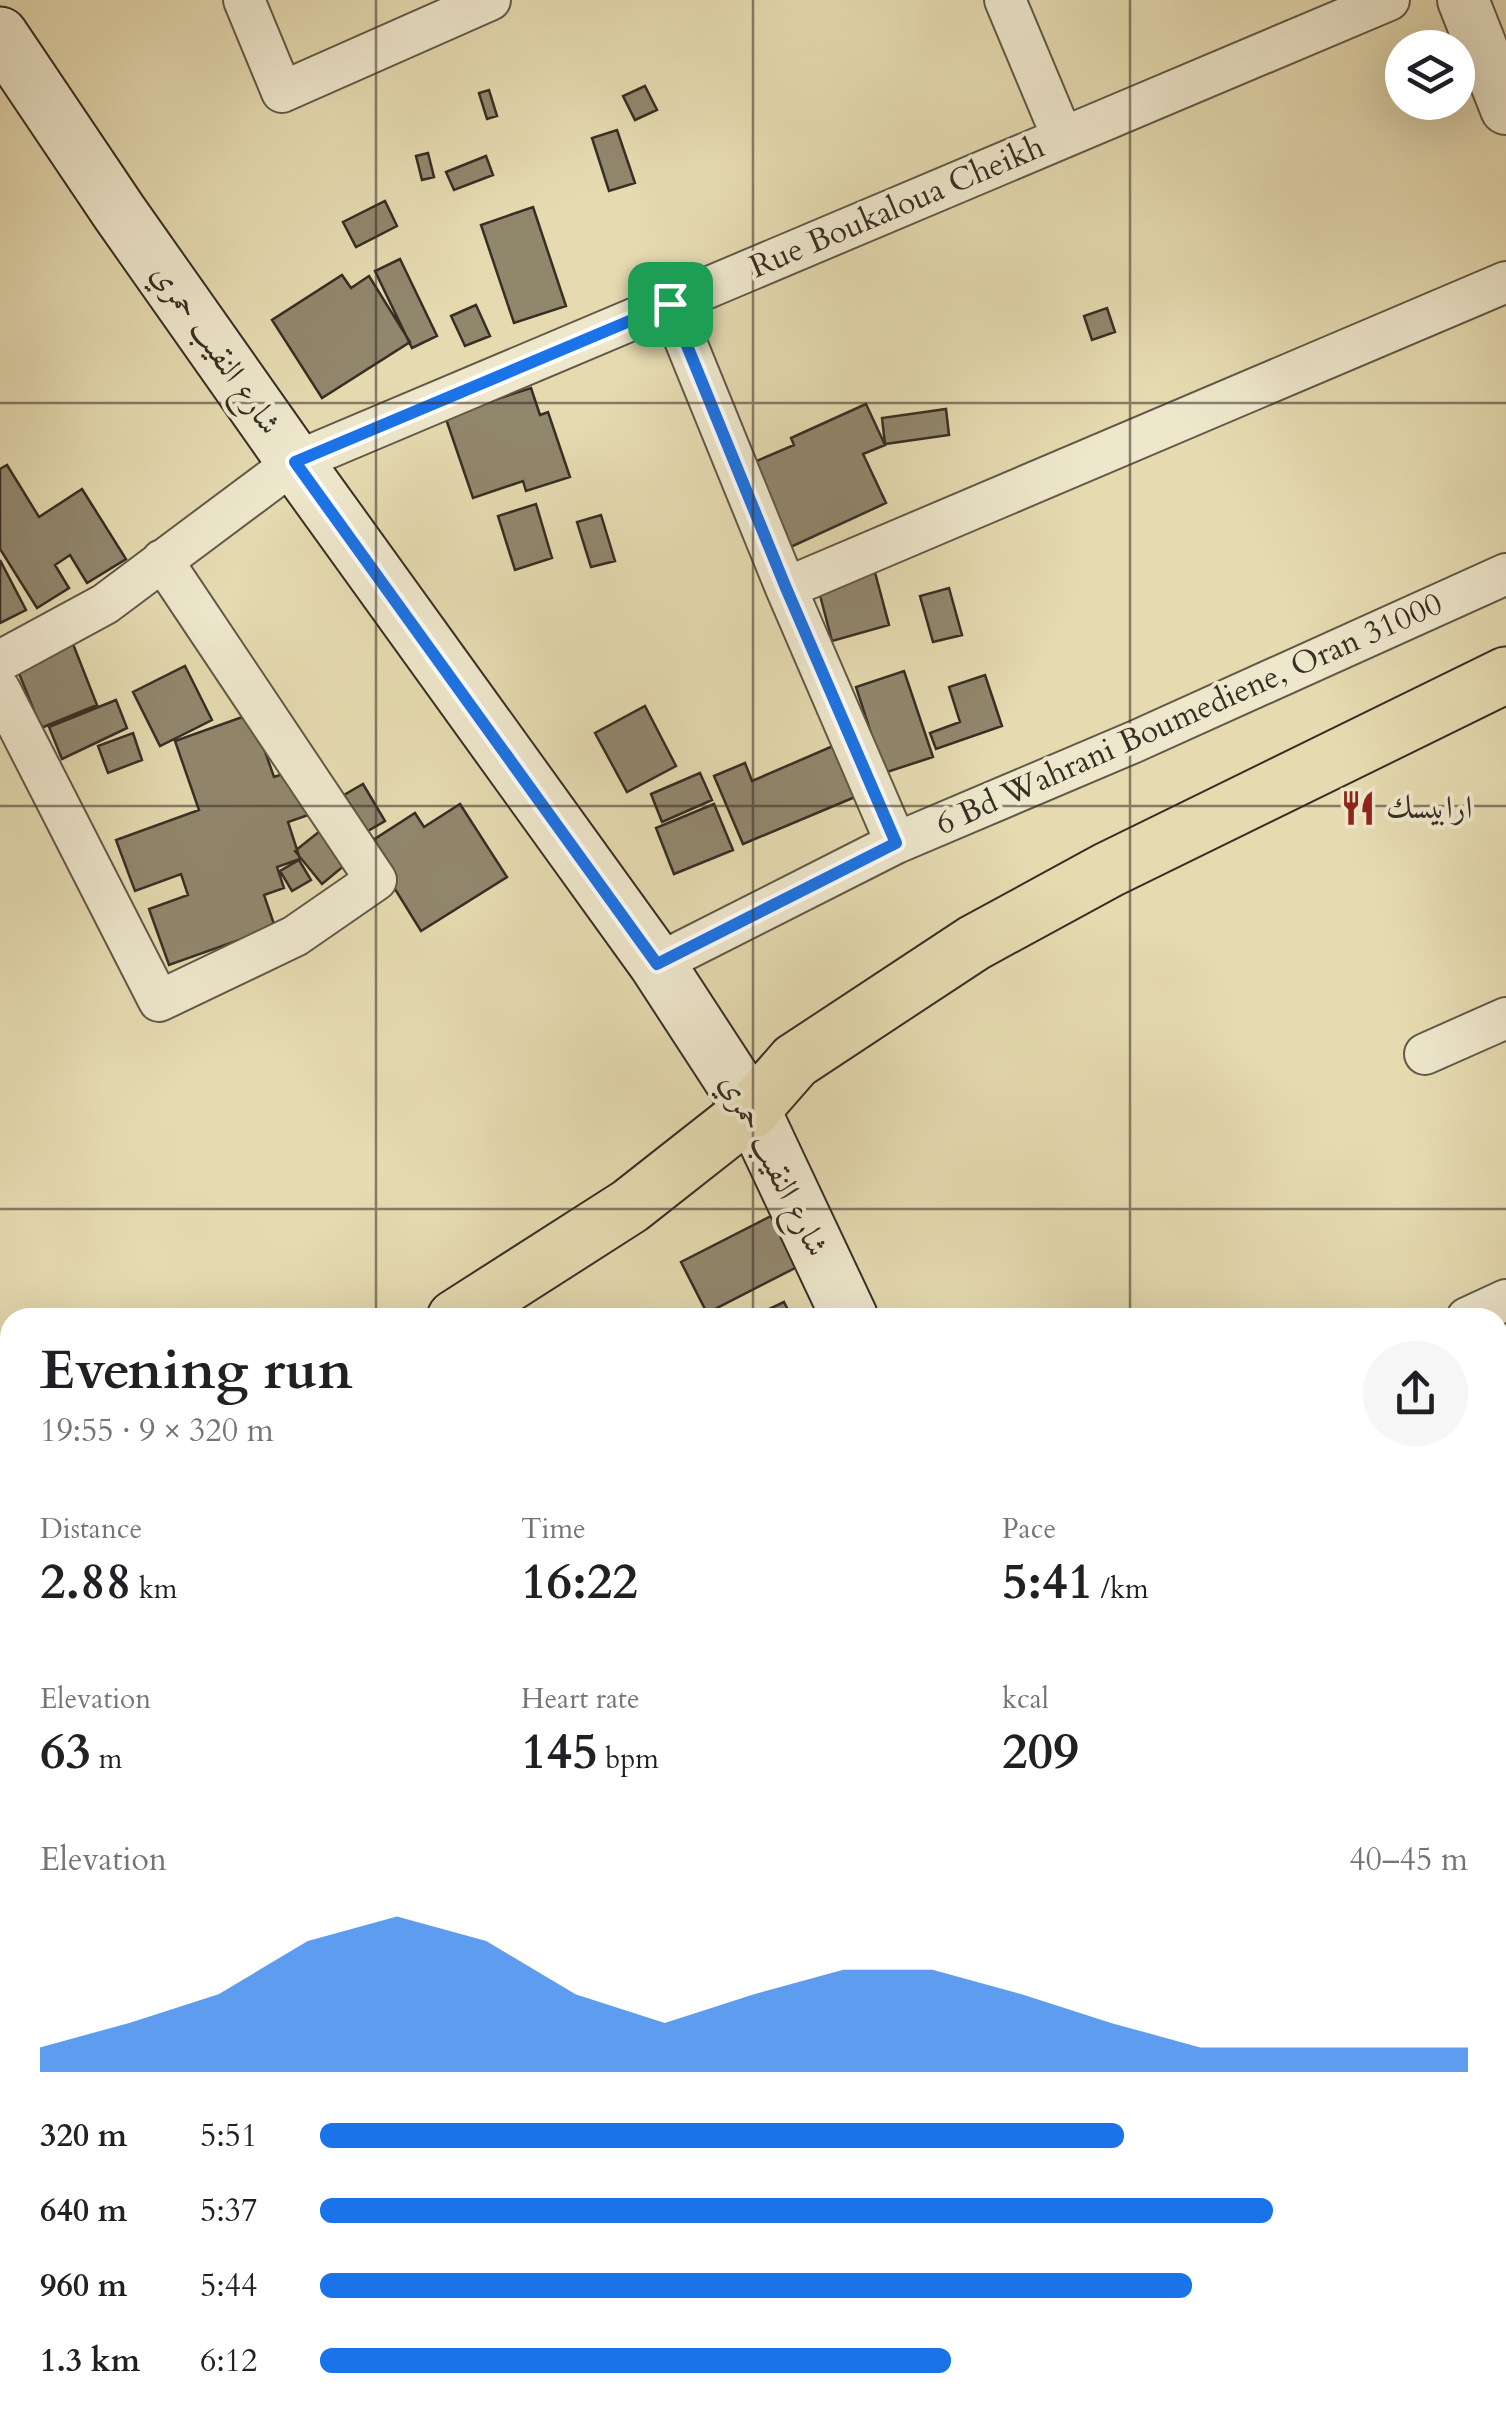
<!DOCTYPE html>
<meta charset="utf-8">
<style>
body{margin:0;font-family:Cardo,Amiri,serif;background:#f6f6f6;color:#202124;height:100vh;display:flex;flex-direction:column;font-size:38px;white-space:nowrap}
*{box-sizing:border-box;margin:0}
p{font-size:32px;color:#757577}
.icon{flex:none;width:55px;height:55px;fill:none;stroke:currentColor;stroke-width:2;stroke-linecap:round;stroke-linejoin:round}
.map{position:relative;flex:1;overflow:hidden}
.side{position:absolute;left:0px;top:1308px;width:1508px;height:1112px;display:flex;flex-direction:column;background:#fff;border-radius:30px 30px 0 0;box-shadow:0 10px 40px #0002}
.side>*{flex:none}
.tools{position:absolute;left:1385px;top:30px;display:grid;gap:20px}
.tools a{display:grid;place-items:center;width:90px;height:90px;border-radius:50%;background:#fff;box-shadow:0 10px 40px #0002;font-size:50px}
.pin{position:absolute;display:grid;place-items:center;width:85px;height:85px;color:#fff;margin:-42px;border-radius:20px;box-shadow:0 5px 15px #0006}
.round{display:grid;place-items:center;flex:none;width:105px;height:105px;border-radius:52px;background:#f6f6f6}
.headline{display:flex;align-items:center;justify-content:space-between;height:170px;padding:0 40px}
h1{font-size:55px;font-weight:700;line-height:75px}
.figures{display:grid;grid-template-columns:repeat(3,1fr);gap:15px;height:170px;padding:10px 40px}
.figures div{display:grid;align-content:center}
.figures b{font-size:50px;font-weight:700}
.figures small{font-size:28px;font-weight:400}
.figures p{font-size:28px}
.chart{height:280px;padding:20px 40px}
.chart p{display:flex;justify-content:space-between}
.chart svg{width:100%;height:180px;margin-top:10px;fill:#1a73e8;opacity:.7}
ul{padding:0 40px;list-style:none;font-size:32px}
li{display:grid;grid-template-columns:160px 120px 1fr;align-items:center;height:75px}
li i{height:25px;border-radius:12px;background:#1a73e8}
.map>svg:first-child{display:block}
.building{fill:#91876d;stroke:#372e24;stroke-width:2.5}
.lines{fill:none;stroke-linecap:round;stroke-linejoin:round}
.minor-casing{stroke:#625947;stroke-width:44}
.tertiary-casing{stroke:#625947;stroke-width:54}
.secondary-casing{stroke:#372e24;stroke-width:59}
.primary-casing{stroke:#372e24;stroke-width:59}
.minor{stroke:#eee7cc;stroke-width:40}
.tertiary{stroke:#eee7cc;stroke-width:50}
.secondary{stroke:#eee7cc;stroke-width:55}
.primary{stroke:#e5dab0;stroke-width:55}
.route-casing{stroke:#fff;stroke-width:20}
.route{stroke:#1a73e8;stroke-width:12}
.grid{fill:none;stroke:#372e24;stroke-width:2.5;stroke-opacity:0.55}
.labels{text-anchor:middle;dominant-baseline:central;stroke-width:8;stroke-linejoin:round;paint-order:stroke}
.street-label{font-size:32px;fill:#372e24;stroke:#eee7cc}
.poi-label{font-size:32px;fill:#372e24;stroke:#eee7cc;text-anchor:start}
</style>
<div class="map">
<svg width="1506" height="2418" viewBox="0 0 1506 2418">
<rect width="100%" height="100%" fill="#e5dab0"/>
<filter id="stains"><feTurbulence type="fractalNoise" baseFrequency=".002" numOctaves="4"/><feColorMatrix values="0 0 0 0 .2 0 0 0 0 .09 0 0 0 0 .02 0 0 0 .5 -.17"/></filter>
<radialGradient id="worn" r=".72"><stop offset=".6" stop-color="#630" stop-opacity="0"/><stop offset="1" stop-color="#630" stop-opacity=".3"/></radialGradient>
<path class="building" d="M645,86L657,110L635,120L623,96Z
M489,90L497,116L487,119L479,93Z
M617,130L635,183L609,191L592,138Z
M428,153L434,177L422,180L416,156Z
M486,156L493,175L454,190L446,172Z
M385,201L397,226L356,247L343,222Z
M533,207L566,306L514,323L481,225Z
M400,259L437,336L412,348L375,271Z
M342,275L351,288L369,276L410,342L322,398L272,320Z
M476,305L490,336L465,346L451,316Z
M1107,308L1115,332L1092,340L1084,316Z
M531,388L540,415L548,412L570,477L526,491L523,481L473,498L445,416Z
M866,404L885,445L863,454L886,503L784,550L745,466L794,445L791,438Z
M946,409L949,435L885,444L882,418Z
M7,465L39,517L82,489L126,559L87,583L70,555L55,565L69,588L37,608L0,549V469Z
M536,504L552,558L515,570L498,516Z
M601,515L615,561L591,567L577,522Z
M0,560L26,610L0,623Z
M873,565L889,625L832,641L816,580Z
M949,588L962,635L933,642L920,596Z
M73,644L97,705L41,728L16,666Z
M185,666L212,720L160,746L133,692Z
M904,671L933,757L884,773L856,687Z
M985,675L1002,726L936,749L930,733L960,722L949,687Z
M116,700L127,728L62,759L49,727Z
M645,706L676,766L627,792L595,733Z
M259,711L262,743L274,777L298,769L314,813L288,822L300,859L277,867L284,888L264,895L275,927L169,965L149,909L188,895L181,874L135,891L116,840L199,810L175,741Z
M133,733L142,760L108,773L98,746Z
M833,746L855,797L743,844L714,776L745,763L752,781Z
M700,773L712,800L662,822L651,794Z
M363,784L385,821L366,832L344,795Z
M460,804L507,877L421,931L367,844L415,813L424,827Z
M714,804L733,850L674,874L656,828Z
M320,831L346,864L322,884L295,851Z
M299,860L311,880L292,891L280,871Z
M773,1215L799,1266L707,1313L681,1262Z
M784,1302L792,1318H750Z
M1506,1797V1838L1498,1843V1802Z
M10,2281V2410H38L22,2418H0V2285Z
M638,2410H658L662,2418H622Z"/>
<g class="lines">
<defs>
<path id="minor" d="M244,0L282,92L490,0
M1005,0L1062,136
M670,303L786,588L896,843
M786,588L1506,282
M0,661L105,604L295,462L1389,0
M0,690L159,1001L295,936L376,880L162,560
M657,964L896,843L1134,742L1506,574
M1425,1054L1506,1018
M1467,1318L1506,1300
M1498,1472L1506,1464
M1498,1632L1506,1650
M1498,2066L1506,2062
M727,2410L732,2418
M1077,2410L1082,2418
M998,2418L1014,2410"/>
<path id="tertiary" d="M1463,0L1506,109"/>
<path id="secondary" d="M0,35L119,212L295,462L657,964L752,1110L850,1318
M1395,2410L1399,2418"/>
<path id="primary" d="M455,1318L630,1206L752,1110L795,1061L974,943L1108,870L1506,675
M0,1478L10,1477"/>
</defs>
<use href="#minor" class="minor-casing"/>
<use href="#tertiary" class="tertiary-casing"/>
<use href="#secondary" class="secondary-casing"/>
<use href="#primary" class="primary-casing"/>
<use href="#minor" class="minor"/>
<use href="#tertiary" class="tertiary"/>
<use href="#secondary" class="secondary"/>
<use href="#primary" class="primary"/>
</g>
<g class="lines">
<defs>
<path id="route" d="M670,304L786,588L896,843L657,964L295,462Z"/>
</defs>
<use href="#route" class="route-casing"/>
<use href="#route" class="route"/>
</g>
<path class="grid" d="M376,0V1318M753,0V1318M1130,0V1318M0,403H1506M0,806H1506M0,1209H1506M0,1612H10M1498,1612H1506M0,2015H10M1498,2015H1506M376,2410V2418M753,2410V2418M1130,2410V2418"/>
<defs>
<symbol id="restaurant-bare" viewBox="-9 -9 18 18"><path d="M-5-6h1v4h1v-4h1v4h1v-4h1v5L-1.5 .5V6h-2V.5L-5-1ZM5-6V6H3V1.5H1.5Q1.5-4 5-6Z" fill="#8f2418" stroke="#eee7cc" stroke-width="2.5" paint-order="stroke"/></symbol>
</defs>
<g fill-rule="evenodd">
<use href="#restaurant-bare" x="1333" y="783" width="50" height="50"/>
</g>
<g class="labels">
<g class="street-label">
<text transform="translate(897 207) rotate(-23)">Rue Boukaloua Cheikh</text>
<text transform="translate(216 349) rotate(55)">شارع النقيب حمري</text>
<text transform="translate(1189 714) rotate(-24)">6 Bd Wahrani Boumediene, Oran 31000</text>
<text transform="translate(774 1165) rotate(63)">شارع النقيب حمري</text>
</g>
<g class="poi-label">
<text x="1386" y="808">ارابيسك</text>
</g>
</g>
<rect width="100%" height="100%" filter="url(#stains)"/>
<rect width="100%" height="100%" fill="url(#worn)"/>
</svg>
<div class="tools">
<a><svg class="icon" aria-label="layers" viewBox="0 0 24 24"><path d="M12 4l9 5-9 5-9-5zM3 14l9 5 9-5"/></svg></a>
</div>
<div class="pin" style="left:670px;top:304px;background:#1e9e55"><svg class="icon" aria-label="arrive" viewBox="0 0 24 24"><path d="M6 21V4h12l-3 4 3 4H6"/></svg></div>
<section class="side">
<div class="headline"><div><h1>Evening run</h1><p>19:55 · 9 × 320 m</p></div><a class="round"><svg class="icon" aria-label="share" viewBox="0 0 24 24"><path d="M12 15V3M7 8l5-5 5 5M5 13v7h14v-7"/></svg></a></div>
<div class="figures">
<div><p>Distance</p><b>2.88<small> km</small></b></div>
<div><p>Time</p><b>16:22</b></div>
<div><p>Pace</p><b>5:41<small> /km</small></b></div>
</div>
<div class="figures">
<div><p>Elevation</p><b>63<small> m</small></b></div>
<div><p>Heart rate</p><b>145<small> bpm</small></b></div>
<div><p>kcal</p><b>209</b></div>
</div>
<div class="chart"><p><span>Elevation</span>40–45 m</p>
<svg viewBox="0 0 160 44" preserveAspectRatio="none"><path d="M0 44V38L10 32L20 25L30 12L40 6L50 12L60 25L70 32L80 25L90 19L100 19L110 25L120 32L130 38L140 38L150 38L160 38V44z"/></svg>
</div>
<ul>
<li><b>320 m</b>5:51<i style="width:70%"></i></li>
<li><b>640 m</b>5:37<i style="width:83%"></i></li>
<li><b>960 m</b>5:44<i style="width:76%"></i></li>
<li><b>1.3 km</b>6:12<i style="width:55%"></i></li>
</ul>
</section>
</div>
